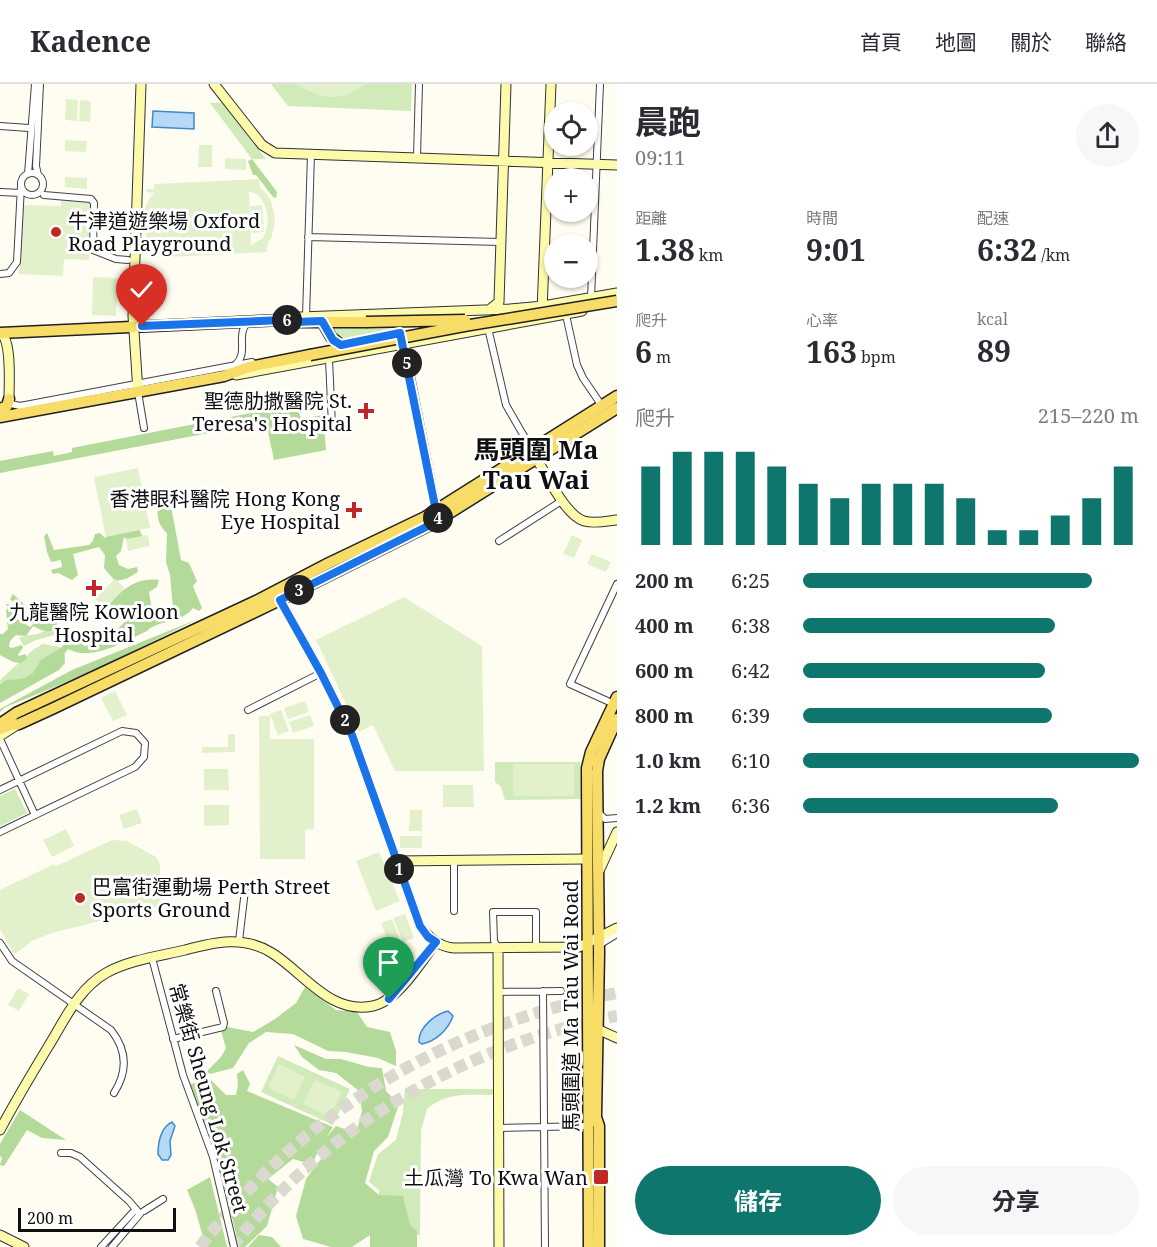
<!DOCTYPE html>
<html lang="zh-TW">
<meta charset="utf-8">
<style>
body{margin:0;font-family:"Noto Serif","Noto Sans TC",serif;background:#f7f7f7;color:#2b2b33;height:100vh;display:flex;flex-direction:column;font-size:22px;white-space:nowrap}
*{box-sizing:border-box;margin:0}
p{font-size:20px;color:#7c7c81}
.icon{flex:none;width:33px;height:33px;fill:none;stroke:currentColor;stroke-width:2;stroke-linecap:round;stroke-linejoin:round}
.map{position:relative;flex:1;overflow:hidden}
.details{display:flex;flex-direction:column;background:#fff;width:540px}
.details>*{flex:none}
.controls{position:absolute;left:544px;top:18px;display:grid;gap:12px}
.controls a{display:grid;place-items:center;width:54px;height:54px;border-radius:50%;background:#fff;box-shadow:0 2px 4px #0004;font-size:30px}
.scale{position:absolute;left:18px;bottom:15px;width:158px;box-sizing:border-box;padding-left:6px;border:3px solid #0f0f0f;border-top:0;font-size:16px;line-height:21px;white-space:nowrap;color:#0f0f0f;-webkit-text-stroke:4px #fff;paint-order:stroke}
.pin{position:absolute;display:grid;place-items:center;width:51px;height:51px;color:#fff;margin:-62px -26px;border-radius:50% 50% 50% 0;rotate:-45deg;box-shadow:0 0 6px #0007}
.pin .icon{rotate:45deg}
.km{position:absolute;width:30px;height:30px;margin:-15px;border-radius:50%;background:#222;color:#fff;font-size:16px;line-height:30px;text-align:center}
.round{display:grid;place-items:center;flex:none;width:63px;height:63px;border-radius:32px;background:#f7f7f7}
.headline{display:flex;align-items:center;justify-content:space-between;height:102px;padding:0 18px}
h1{font-size:33px;font-weight:700;line-height:45px}
.figures{display:grid;grid-template-columns:repeat(3,1fr);gap:9px;height:102px;padding:6px 18px}
.figures div{display:grid;align-content:center}
.figures b{font-size:30px;font-weight:700}
.figures small{font-size:16px;font-weight:400}
.figures p{font-size:16px}
.chart{height:168px;padding:12px 18px}
.chart p{display:flex;justify-content:space-between}
.chart svg{width:100%;height:108px;margin-top:6px;stroke:#0f766e;stroke-width:6}
.primary-button{display:flex;gap:12px;margin-top:auto;padding:12px 18px}
.primary-button a{flex:1;height:69px;border-radius:36px;background:#0f766e;color:#fff;font-size:24px;font-weight:700;line-height:69px;text-align:center}
.primary-button a+a{background:#f7f7f7;color:#2b2b33}
ul{padding:0 18px;list-style:none;font-size:20px}
li{display:grid;grid-template-columns:96px 72px 1fr;align-items:center;height:45px}
li i{height:15px;border-radius:8px;background:#0f766e}
header{display:flex;align-items:center;gap:36px;box-sizing:border-box;height:84px;padding:0 30px;background:#fff;border-bottom:2px solid #e1e1e2}
header strong{font-size:28px}
nav{display:flex;gap:33px;margin-inline-start:auto;font-size:21px}
main{display:flex;flex:1;min-height:0}
.map>svg:first-child{display:block}
.green{fill:#d0eaba}
.forest{fill:#b3da99}
.pitch{fill:#e2f1cc;fill-rule:evenodd}
.water{fill:#b6daf6;stroke:#3d8bcd;stroke-width:1.5}
.lines{fill:none;stroke-linecap:round;stroke-linejoin:round}
.highway-tunnel{stroke:#dbd9cf;stroke-width:12;stroke-dasharray:12 6;stroke-linecap:butt}
.street-casing{stroke:#424242;stroke-width:8}
.secondary-casing{stroke:#313131;stroke-width:11}
.primary-casing{stroke:#202020;stroke-width:13}
.street{stroke:#fff;stroke-width:6}
.secondary{stroke:#fefaac;stroke-width:9}
.primary{stroke:#f7dd68;stroke-width:10}
.primary-bridge-casing{stroke:#202020;stroke-width:13;stroke-linecap:butt}
.primary-bridge{stroke:#f7dd68;stroke-width:10}
.route-casing{stroke:#fff;stroke-width:12}
.route{stroke:#1a73e8;stroke-width:8}
.poi-dot{fill:#bf2827;stroke:#fff;stroke-width:2}
.labels{text-anchor:middle;dominant-baseline:central;stroke-width:6;stroke-linejoin:round;paint-order:stroke}
.poi-label{font-size:20px;fill:#0f0f0f;stroke:#fff;text-anchor:end}
.street-label{font-size:20px;fill:#0f0f0f;stroke:#fff}
.district-label{font-size:26px;font-weight:bold;fill:#0f0f0f;stroke:#fff}
</style>
<header>
<strong>Kadence</strong>
<nav><a>首頁</a><a>地圖</a><a>關於</a><a>聯絡</a></nav>
</header>
<main>
<div class="map">
<svg width="617" height="1163" viewBox="0 0 617 1163">
<rect width="100%" height="100%" fill="#fffdf1"/>
<path class="green" d="M271,0H412L411,27L288,22Z
M210,19H222L266,75H252Z
M329,240L419,241L343,255L336,252Z
M52,525L57,549L55,551L36,556L24,562L19,554C28,550 38,552 46,546Z
M43,560L60,563L65,569V576L61,582L0,618V596L34,565Z
M495,678H580L581,715L505,716L501,703L495,698Z
M15,705L27,729L0,742V712Z
M278,972L350,1005L333,1041L261,1008Z
M405,1005H494L492,1011C468,1011 446,1008 427,1025L421,1047L420,1151L373,1153L379,1137V1106L369,1098L378,1070L396,1056L403,1028Z"/>
<path class="forest" d="M252,75L277,108L276,114L273,113L256,91H253L248,77Z
M297,320L301,335L323,331L326,366L274,376L266,338L0,389V377L53,367L54,372L72,368V364Z
M171,422L181,476L189,479L197,497L193,502L202,524L199,527L193,524C181,540 157,536 147,547C125,557 92,578 68,565L64,570L65,579L59,586L0,619V601L6,596L22,595L33,589L41,576L62,563L67,554L78,553L84,562L96,560L103,551L116,547L131,531L120,520L112,526L108,525L107,521C123,506 135,493 159,496L157,503L149,508L152,526H169L173,524L170,491L166,478L167,449C160,444 156,433 158,424Z
M118,444L139,445L143,453L129,457L124,453L121,467L116,472L119,481L128,485L137,483L138,488L126,495L115,497L104,484L105,471L99,463L73,470L78,491L72,496L58,489L53,490L51,486L62,483L61,476L51,478L47,468L44,452L47,449L54,466L89,461L93,457L95,450L100,449L105,454Z
M13,510L28,524L21,530L16,527L14,533L30,543L39,535L45,537L55,534L57,539L55,546C47,549 40,546 33,542L26,552L16,551L10,557L9,563L12,564L22,561L23,564L18,570L19,572L25,570L27,574L21,579L13,578L0,571V550H3L8,545L6,526L8,523L6,520H9L13,523L16,521L10,515Z
M198,535L95,586L6,623L0,628V625L72,586Z
M305,903L336,926L357,928L367,943L390,948L396,967V982L378,974L346,968L328,967L293,950L266,948L249,959L233,984L210,990L206,988L221,973L226,964L221,947L227,943L253,948L275,935L296,919Z
M294,961L326,975H341L369,983L382,984L386,1007L399,1020L388,1053L374,1067L365,1099L379,1111L403,1112L410,1141L417,1147V1163H370V1151L352,1163H331L303,1155L296,1132L306,1095L321,1075L319,1065L308,1090L304,1078L293,1075L268,1095L278,1103L267,1142L245,1163H239L219,1078L190,1000L211,996L226,1011H236L238,1001L237,990L243,986L250,1000L247,1007L333,1043L326,1054L336,1042L356,1049L362,1027L359,1007L336,989L319,986L302,973Z
M20,1026L66,1056L42,1054L27,1046L4,1082L0,1081L2,1074L0,1072V1060Z
M210,1093L227,1163H206L195,1125L187,1106Z
M259,1151L272,1153L281,1163H248Z"/>
<path class="pitch" d="M297,0H364V1C342,18 320,16 297,0Z
M66,15L78,16L77,37L65,36Z
M80,16L91,17L90,38L79,37Z
M65,56L87,57L86,68L65,67Z
M199,61H212V83H198Z
M225,74L246,75V86L225,85Z
M65,93L87,94V105L65,103Z
M259,95L260,103C273,113 278,135 272,151C270,158 266,160 267,168L169,173C141,166 136,128 154,109L146,108V105H154V100ZM249,107C268,112 272,138 263,154L251,161Z
M61,115L92,117L89,176L64,175L63,192L19,190L22,121L61,122Z
M262,121L264,148L252,149L250,122Z
M93,193L118,194L116,232L92,231Z
M138,384L150,444L106,453L94,393Z
M148,451L150,462L128,467L126,455Z
M572,451L582,456L574,474L563,470Z
M592,470L611,478L606,488L587,480Z
M115,495L125,504L105,525L95,515Z
M404,513L482,562L484,687H395L373,641L359,648L316,556Z
M115,607L127,631L113,637L101,614Z
M305,617L309,628L288,635L284,624Z
M281,626L289,647L278,651L270,630Z
M310,631L314,642L293,649L289,638Z
M259,632H270V655H314V745L305,746V775H260Z
M228,650H235V668L202,669V663H228Z
M513,680H574V712H513Z
M204,685H228L229,706H204Z
M443,701H473L474,723H443Z
M204,721H229V741L204,742Z
M137,725L142,739L124,745L119,731Z
M410,726H422V747H409Z
M66,745L74,762L52,773L43,756Z
M400,752H422V764H400Z
M112,756L127,757L156,773L160,780V822L52,849L32,857L15,870L12,868L0,845V806L54,780L56,782Z
M379,768L400,817L376,827L356,777Z
M405,830L414,854L403,858L393,834Z
M392,835L401,859L390,863L381,839Z
M18,904L29,910L19,927L8,921Z
M279,980L305,993L294,1016L272,1006L269,1001Z
M315,996L342,1008L330,1033L303,1020Z"/>
<path class="water" d="M153,27L194,29V45L152,43Z
M448,927L453,932C448,946 436,957 422,960L419,958C418,944 435,930 448,927Z
M172,1038L175,1042L170,1057L171,1071L168,1076H162L158,1070C158,1058 161,1043 172,1038Z"/>
<g class="lines">
<path class="highway-tunnel" d="M200,1163C304,1026 449,941 617,909
M232,1163C326,1042 467,960 617,932"/>
<defs>
<path id="street" d="M0,42L29,44
M417,73L419,0
M21 100a11 11 0 1 1 22 0a11 11 0 1 1-22 0Z
M28,90L35,0
M38,91L36,82L40,0
M0,108L21,109
M44,111L91,115L94,119L93,166L116,175L128,176
M308,153L500,158
M0,190L9,189L17,178L21,102
M591,214L600,0
M566,231L577,281L583,294L602,322
M306,233L311,70
M488,244L506,321L532,366
M329,275L332,342
M236,280C249,268 235,251 248,238
M138,308L144,344
M10,315L11,320L20,322L252,278
M499,457L563,416
M614,620L570,600L617,500
M248,626L321,589
M0,655L35,731
M0,706L122,647L136,649L145,659L144,673L135,683L0,748
M599,729L605,735L617,734
M454,776V827
M239,857L245,806
M0,859L12,877L111,946C127,966 128,987 114,1009
M599,861L617,850
M498,864L494,857L493,828H536V864
M152,874L183,991L213,1073L234,1163
M543,907L545,1163
M499,908L561,907
M173,955L223,943L224,939L216,907
M499,1044L589,1042
M61,1069H71L80,1073L129,1117L140,1130L112,1163
M144,1127L163,1115
M101,1163L136,1125"/>
<path id="secondary" d="M214,0L262,61L275,69L617,81
M489,226L499,218L506,0
M542,227L551,0
M300,233L510,225L543,222L617,209
M1,249C12,258 9,300 9,315
M402,254L437,432
M236,291L582,227
M138,308L133,232L141,0
M536,374C547,391 565,431 584,437C595,440 607,437 617,436
M278,512L321,589L352,651L420,842C429,854 439,863 454,864L579,863L617,844
M0,652L17,641
M396,777L587,775
M599,787L617,748
M498,864L499,1163
M597,945L617,954
M0,1046C15,1018 31,991 48,963C64,937 78,905 106,889C129,876 160,872 185,866C215,858 243,851 272,869C304,889 330,931 373,922C398,917 421,878 436,858
M0,1151L24,1163"/>
<path id="primary" d="M322,237L331,253L341,261
M0,249L283,236L294,238H366
M0,325L7,322L9,315
M0,333L224,292L249,283L310,271
M0,640L16,629L256,517L329,479L425,433L617,312
M0,645L10,641L19,640L54,624L280,516L432,440L617,324
M589,1163L587,684L591,668L617,613
M599,1163V1042L596,1033L599,869L597,687L599,675L617,635"/>
</defs>
<use href="#street" class="street-casing"/>
<use href="#secondary" class="secondary-casing"/>
<use href="#primary" class="primary-casing"/>
<use href="#street" class="street"/>
<use href="#secondary" class="secondary"/>
<use href="#primary" class="primary"/>
<defs>
<path id="primary-bridge" d="M366,238L465,236
M310,271L464,242L617,217"/>
</defs>
<use href="#primary-bridge" class="primary-bridge-casing"/>
<use href="#primary-bridge" class="primary-bridge"/>
</g>
<g class="lines">
<defs>
<path id="route" d="M142,242L283,236L294,238L322,237L333,256L341,261L400,249L438,437L280,516L321,589L352,651L420,842L428,853L436,858L389,915"/>
</defs>
<use href="#route" class="route-casing"/>
<use href="#route" class="route"/>
</g>
<g class="poi-dot">
<circle cx="56" cy="148" r="6"/>
<path d="M363 318h6v6h6v6h-6v6h-6v-6h-6v-6h6z"/>
<path d="M351 417h6v6h6v6h-6v6h-6v-6h-6v-6h6z"/>
<path d="M91 495h6v6h6v6h-6v6h-6v-6h-6v-6h6z"/>
<circle cx="80" cy="814" r="6"/>
<rect x="593" y="1085" width="16" height="16" rx="3"/>
</g>
<g class="labels">
<g class="poi-label">
<text x="68" y="136" text-anchor="start">牛津道遊樂場 Oxford<tspan x="68" dy="23">Road Playground</tspan></text>
<text x="352" y="316">聖德肋撒醫院 St.<tspan x="352" dy="23">Teresa's Hospital</tspan></text>
<text x="340" y="414">香港眼科醫院 Hong Kong<tspan x="340" dy="23">Eye Hospital</tspan></text>
<text x="94" y="527" text-anchor="middle">九龍醫院 Kowloon<tspan x="94" dy="23">Hospital</tspan></text>
<text x="92" y="802" text-anchor="start">巴富街運動場 Perth Street<tspan x="92" dy="23">Sports Ground</tspan></text>
<text x="588" y="1093">土瓜灣 To Kwa Wan</text>
</g>
<g class="street-label">
<text transform="translate(570 922) rotate(-90)">馬頭圍道 Ma Tau Wai Road</text>
<text transform="translate(209 1014) rotate(74)">常樂街 Sheung Lok Street</text>
</g>
<g class="district-label">
<text x="536" y="365">馬頭圍 Ma<tspan x="536" dy="30">Tau Wai</tspan></text>
</g>
</g>
</svg>
<div class="controls">
<a><svg class="icon" aria-label="locate" viewBox="0 0 24 24"><circle cx="12" cy="12" r="6"/><path d="M12 2v4M12 18v4M2 12h4M18 12h4"/></svg></a>
<a>+</a>
<a>−</a>
</div>
<div class="scale">200 m</div>
<div class="pin" style="left:389px;top:915px;background:#1e9e55"><svg class="icon" aria-label="arrive" viewBox="0 0 24 24"><path d="M6 21V4h12l-3 4 3 4H6"/></svg></div>
<div class="pin" style="left:142px;top:242px;background:#d93025"><svg class="icon" aria-label="check" viewBox="0 0 24 24"><path d="M5 12l5 5 9-10"/></svg></div>
<b class="km" style="left:399px;top:785px">1</b>
<b class="km" style="left:345px;top:636px">2</b>
<b class="km" style="left:299px;top:506px">3</b>
<b class="km" style="left:438px;top:434px">4</b>
<b class="km" style="left:407px;top:279px">5</b>
<b class="km" style="left:287px;top:236px">6</b>
</div>
<section class="details">
<div class="headline"><div><h1>晨跑</h1><p>09:11</p></div><a class="round"><svg class="icon" aria-label="share" viewBox="0 0 24 24"><path d="M12 15V3M7 8l5-5 5 5M5 13v7h14v-7"/></svg></a></div>
<div class="figures">
<div><p>距離</p><b>1.38<small> km</small></b></div>
<div><p>時間</p><b>9:01</b></div>
<div><p>配速</p><b>6:32<small> /km</small></b></div>
</div>
<div class="figures">
<div><p>爬升</p><b>6<small> m</small></b></div>
<div><p>心率</p><b>163<small> bpm</small></b></div>
<div><p>kcal</p><b>89</b></div>
</div>
<div class="chart"><p><span>爬升</span>215–220 m</p>
<svg viewBox="0 0 160 44" preserveAspectRatio="none"><path d="M5 44V12M15 44V6M25 44V6M35 44V6M45 44V12M55 44V19M65 44V25M75 44V19M85 44V19M95 44V19M105 44V25M115 44V38M125 44V38M135 44V32M145 44V25M155 44V12"/></svg>
</div>
<ul>
<li><b>200 m</b>6:25<i style="width:86%"></i></li>
<li><b>400 m</b>6:38<i style="width:75%"></i></li>
<li><b>600 m</b>6:42<i style="width:72%"></i></li>
<li><b>800 m</b>6:39<i style="width:74%"></i></li>
<li><b>1.0 km</b>6:10<i style="width:100%"></i></li>
<li><b>1.2 km</b>6:36<i style="width:76%"></i></li>
</ul>
<div class="primary-button"><a>儲存</a><a>分享</a></div>
</section>
</main>
